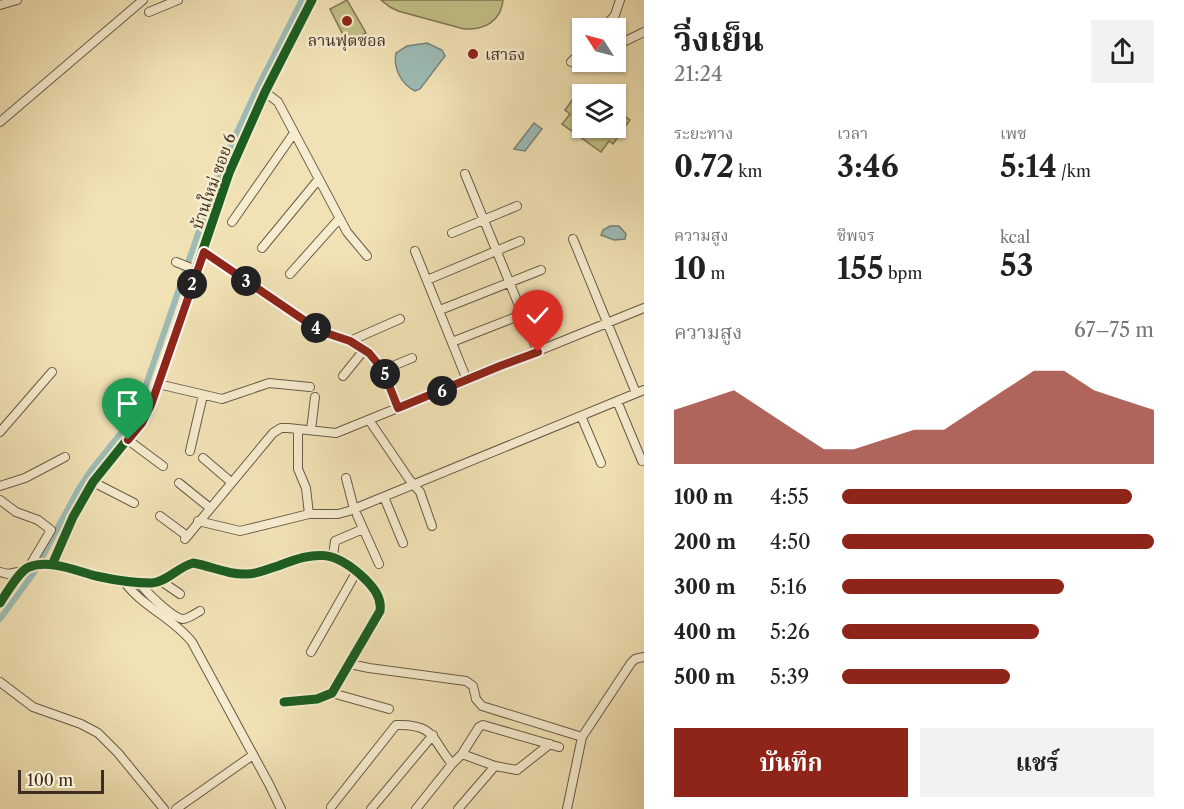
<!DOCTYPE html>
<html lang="th">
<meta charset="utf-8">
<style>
body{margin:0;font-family:"Libre Caslon Text","Noto Serif Thai",serif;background:#f2f2f2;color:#222;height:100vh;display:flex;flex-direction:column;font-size:22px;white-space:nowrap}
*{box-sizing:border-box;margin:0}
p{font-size:20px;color:#767676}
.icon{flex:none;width:33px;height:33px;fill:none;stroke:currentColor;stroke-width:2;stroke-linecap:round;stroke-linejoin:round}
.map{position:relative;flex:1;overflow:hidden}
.details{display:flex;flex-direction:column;background:#fff;width:540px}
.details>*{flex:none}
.needle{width:39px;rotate:306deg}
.controls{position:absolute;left:572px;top:18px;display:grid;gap:12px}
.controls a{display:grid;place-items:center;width:54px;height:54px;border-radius:0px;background:#fff;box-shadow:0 2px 4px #0004;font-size:30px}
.scale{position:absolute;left:18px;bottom:15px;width:86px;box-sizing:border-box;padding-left:6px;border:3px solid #3d2d22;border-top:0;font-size:16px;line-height:21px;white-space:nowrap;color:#3d2d22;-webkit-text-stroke:4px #f6eccf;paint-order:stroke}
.pin{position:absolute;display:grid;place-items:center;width:51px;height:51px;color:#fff;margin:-62px -26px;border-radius:50% 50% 50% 0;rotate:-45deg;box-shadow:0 0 6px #0007}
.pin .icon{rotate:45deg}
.km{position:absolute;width:30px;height:30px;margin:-15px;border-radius:50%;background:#222;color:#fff;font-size:16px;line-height:30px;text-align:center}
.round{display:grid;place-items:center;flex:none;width:63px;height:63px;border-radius:0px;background:#f2f2f2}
.overview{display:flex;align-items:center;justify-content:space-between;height:102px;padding:0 30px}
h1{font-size:33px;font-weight:700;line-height:45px}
.figures{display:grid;grid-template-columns:repeat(3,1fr);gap:9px;height:102px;padding:6px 30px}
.figures div{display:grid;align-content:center}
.figures b{font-size:30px;font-weight:700}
.figures small{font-size:16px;font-weight:400}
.figures p{font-size:16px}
.chart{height:168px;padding:12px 30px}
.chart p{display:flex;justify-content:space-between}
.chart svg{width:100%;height:108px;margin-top:6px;fill:#8f2418;opacity:.7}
.action{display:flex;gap:12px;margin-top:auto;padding:12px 30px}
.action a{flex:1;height:69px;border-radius:0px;background:#8f2418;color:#fff;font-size:24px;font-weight:700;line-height:69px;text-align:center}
.action a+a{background:#f2f2f2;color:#222}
ul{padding:0 30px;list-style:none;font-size:20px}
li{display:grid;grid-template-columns:96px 72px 1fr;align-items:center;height:45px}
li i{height:15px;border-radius:8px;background:#8f2418}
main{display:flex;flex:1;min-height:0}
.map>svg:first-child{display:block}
.green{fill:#c2c188;stroke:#807755;stroke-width:1.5}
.water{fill:#9dbcb6;stroke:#77837b;stroke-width:1.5}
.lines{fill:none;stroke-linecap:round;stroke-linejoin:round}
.canal{stroke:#9dbcb6;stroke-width:6}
.minor-casing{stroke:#6a5a47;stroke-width:10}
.minor{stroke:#f6eccf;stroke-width:8}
.cycleway-casing{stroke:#f6eccf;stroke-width:13}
.cycleway{stroke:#1b5e20;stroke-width:9}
.route-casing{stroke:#fff;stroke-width:12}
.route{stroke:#8f2418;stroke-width:8}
.poi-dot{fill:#8f2418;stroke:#f6eccf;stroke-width:2}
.labels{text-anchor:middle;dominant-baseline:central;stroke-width:5;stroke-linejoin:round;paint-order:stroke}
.poi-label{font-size:16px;fill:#3d2d22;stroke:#f6eccf}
.street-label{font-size:16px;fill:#3d2d22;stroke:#f6eccf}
</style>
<main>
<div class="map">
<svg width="644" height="809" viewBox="0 0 644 809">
<rect width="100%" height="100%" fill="#f1e2b5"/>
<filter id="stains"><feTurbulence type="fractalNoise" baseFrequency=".00333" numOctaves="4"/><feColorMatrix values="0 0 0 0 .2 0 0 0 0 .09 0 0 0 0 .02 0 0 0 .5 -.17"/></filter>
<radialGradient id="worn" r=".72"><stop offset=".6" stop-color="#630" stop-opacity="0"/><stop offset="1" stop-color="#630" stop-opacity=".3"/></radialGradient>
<path class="green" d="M347,0L366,33L347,43L330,9Z
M381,0H503C501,22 484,30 464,29L398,11L390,7Z
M582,86L594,94H582V128H615V109L630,120L613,144L609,141L601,152L562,124L570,114L565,110Z"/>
<path class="water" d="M427,43L442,50L445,56L420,89L415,91C401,84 393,68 396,53L407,46Z
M534,123L542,129L525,151L514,149Z
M610,226H619L626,234L625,239L614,240L601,235L603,230Z"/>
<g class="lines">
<path class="canal" d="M0,619L33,574L78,490L92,469L136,414L221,167L256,91L302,0"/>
<defs>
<path id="minor" d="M0,5L17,0
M149,12L178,0
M604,28L615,15L620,0
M615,46L644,32
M571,62L582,51
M265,92L278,102L347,232L367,256
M0,122L143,0
M465,174L538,352
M232,222L294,133
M452,233L517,206
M573,239L636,393
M262,248L318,180
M415,251L467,380
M204,252L320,331L350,341L369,353L383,370L398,408
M176,262L196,270
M290,274L339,219
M427,280L520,241
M440,310L541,270
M350,341L400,319
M452,342L521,315
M383,370L412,358
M343,376L364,350
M158,384L222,399L269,383L310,387
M617,401L642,461
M581,416L601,463
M369,420L409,479L420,492L432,526
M298,429V469L306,488L309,514
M311,430L315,397
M0,432L52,372
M128,440L163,466
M190,451L203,395
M203,458L231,482
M346,478L354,509
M93,482L134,503
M179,483L210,508
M0,486L25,478L65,457
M384,497L403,543
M0,500L16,512L38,520L51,530L29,567
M357,515L379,564
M160,516L187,536
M198,521L240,531L309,514H338L349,511L644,390
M185,539L273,433L281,428H288L336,433L644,308
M333,556L335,541L363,529
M52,565L73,517L93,482L147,415L229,173L265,92L312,0
M0,572L8,574L23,571
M123,580C142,607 172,617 192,642L269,784L281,809
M161,581L180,594
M140,582C143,590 173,618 183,619C188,619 196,613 200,611
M0,603C6,594 19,571 29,567C50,559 76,571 96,576C114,580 134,583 152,583C167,582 178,567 193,563C211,566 228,575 247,574C258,574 267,569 278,566C317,551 334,549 365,579C374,588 382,598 380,611L332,693L317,699L284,702
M311,652L357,571
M350,664L369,668L466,681L473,686L476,699L482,706L582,737
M0,682L33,707L81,724L98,733L118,753L164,809
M332,693L389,709
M462,754L479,727L483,725L559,747
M495,766L517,770L550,744
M331,807L396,725C436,724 431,739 452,764L462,754L495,766L458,809
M176,809L253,755
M371,809L433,735
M416,809L452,764
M567,809L582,737L631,663L635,659L644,657"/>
</defs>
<use href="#minor" class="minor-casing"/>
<use href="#minor" class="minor"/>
<defs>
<path id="cycleway" d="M52,565L73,517L93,482L147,415L229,173L265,92L312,0
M0,603C6,594 19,571 29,567C50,559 76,571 96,576C114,580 134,583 152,583C167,582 178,567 193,563C211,566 228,575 247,574C258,574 267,569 278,566C317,551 334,549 365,579C374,588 382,598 380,611L332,693L317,699L284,702"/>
</defs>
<use href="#cycleway" class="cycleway-casing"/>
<use href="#cycleway" class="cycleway"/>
</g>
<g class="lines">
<defs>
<path id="route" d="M128,440L142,423L151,405L204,252L320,331L350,341L369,353L383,370L398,408L500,366L538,352"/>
</defs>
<use href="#route" class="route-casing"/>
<use href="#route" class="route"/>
</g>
<g class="poi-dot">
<circle cx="347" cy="21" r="6"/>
<circle cx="473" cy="54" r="6"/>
</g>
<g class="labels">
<g class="poi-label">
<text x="347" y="40">ลานฟุตซอล</text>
<text x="485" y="54" text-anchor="start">เสาธง</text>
</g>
<g class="street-label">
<text transform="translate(213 181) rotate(-70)">บ้านใหม่ ซอย 6</text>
</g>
</g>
<rect width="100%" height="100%" filter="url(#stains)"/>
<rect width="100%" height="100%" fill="url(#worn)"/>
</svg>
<div class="controls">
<a><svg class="needle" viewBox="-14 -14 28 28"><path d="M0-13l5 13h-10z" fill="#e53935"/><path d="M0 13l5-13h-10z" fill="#767676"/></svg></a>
<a><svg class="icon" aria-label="layers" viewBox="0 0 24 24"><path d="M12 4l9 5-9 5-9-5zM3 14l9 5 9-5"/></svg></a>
</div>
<div class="scale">100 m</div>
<div class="pin" style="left:128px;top:440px;background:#1e9e55"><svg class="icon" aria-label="arrive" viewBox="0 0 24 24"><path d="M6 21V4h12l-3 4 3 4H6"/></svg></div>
<div class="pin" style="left:538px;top:352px;background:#d93025"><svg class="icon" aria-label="check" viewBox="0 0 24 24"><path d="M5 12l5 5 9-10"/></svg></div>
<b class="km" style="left:192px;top:284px">2</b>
<b class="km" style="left:246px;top:281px">3</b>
<b class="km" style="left:316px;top:328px">4</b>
<b class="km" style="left:385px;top:374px">5</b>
<b class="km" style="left:442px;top:391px">6</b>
</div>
<section class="details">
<div class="overview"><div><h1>วิ่งเย็น</h1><p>21:24</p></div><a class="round"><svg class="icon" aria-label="share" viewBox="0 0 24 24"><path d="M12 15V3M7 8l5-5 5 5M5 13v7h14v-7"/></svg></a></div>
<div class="figures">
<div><p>ระยะทาง</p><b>0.72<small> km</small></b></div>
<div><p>เวลา</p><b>3:46</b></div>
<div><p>เพซ</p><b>5:14<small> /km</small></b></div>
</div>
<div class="figures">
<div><p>ความสูง</p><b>10<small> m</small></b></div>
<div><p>ชีพจร</p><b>155<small> bpm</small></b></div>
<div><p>kcal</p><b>53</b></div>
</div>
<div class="chart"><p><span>ความสูง</span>67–75 m</p>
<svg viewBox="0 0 160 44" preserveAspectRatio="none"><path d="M0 44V22L10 18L20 14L30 22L40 30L50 38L60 38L70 34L80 30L90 30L100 22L110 14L120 6L130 6L140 14L150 18L160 22V44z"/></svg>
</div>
<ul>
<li><b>100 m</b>4:55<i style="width:93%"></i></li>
<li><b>200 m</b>4:50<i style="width:100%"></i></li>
<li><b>300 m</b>5:16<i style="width:71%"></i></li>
<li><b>400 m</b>5:26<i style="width:63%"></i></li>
<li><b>500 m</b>5:39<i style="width:54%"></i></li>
</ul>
<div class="action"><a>บันทึก</a><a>แชร์</a></div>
</section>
</main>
